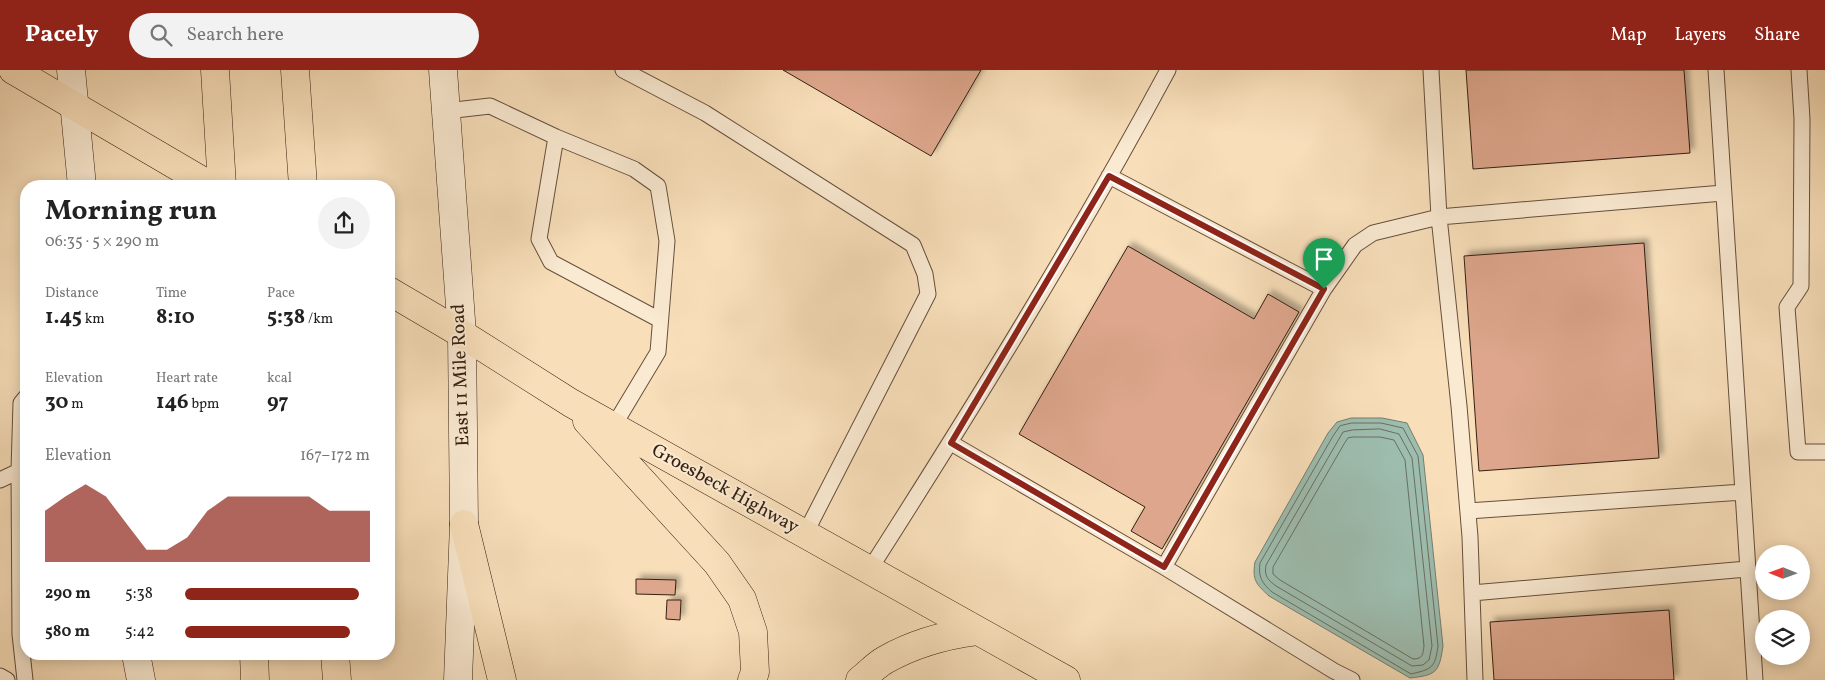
<!DOCTYPE html>
<meta charset="utf-8">
<style>
body{margin:0;font-family:Vollkorn,serif;background:#f2f2f2;color:#222;height:100vh;display:flex;flex-direction:column;font-size:19px;white-space:nowrap}
*{box-sizing:border-box;margin:0}
p{font-size:16px;color:#767676}
.icon{flex:none;width:28px;height:28px;fill:none;stroke:currentColor;stroke-width:2;stroke-linecap:round;stroke-linejoin:round}
.map{position:relative;flex:1;overflow:hidden}
.side{position:absolute;left:20px;top:110px;width:375px;height:480px;display:flex;flex-direction:column;background:#fff;border-radius:20px;box-shadow:0 2px 12px #0003}
.side>*{flex:none}
.needle{width:32px;rotate:271deg}
.controls{position:absolute;left:1755px;top:475px;display:grid;gap:10px}
.controls a{display:grid;place-items:center;width:55px;height:55px;border-radius:50%;background:#fff;box-shadow:0 2px 12px #0003;font-size:25px}
.pin{position:absolute;display:grid;place-items:center;width:42px;height:42px;color:#fff;margin:-51px -21px;border-radius:50% 50% 50% 0;rotate:-45deg;box-shadow:0 0 5px #0007}
.pin .icon{rotate:45deg}
.round{display:grid;place-items:center;flex:none;width:52px;height:52px;border-radius:26px;background:#f2f2f2}
.summary{display:flex;align-items:center;justify-content:space-between;height:85px;padding:0 25px}
h1{font-size:28px;font-weight:700;line-height:38px}
.metrics{display:grid;grid-template-columns:repeat(3,1fr);gap:8px;height:85px;padding:5px 25px}
.metrics div{display:grid;align-content:center}
.metrics b{font-size:21px;font-weight:700}
.metrics small{font-size:14px;font-weight:400}
.metrics p{font-size:14px}
.chart{height:140px;padding:10px 25px}
.chart p{display:flex;justify-content:space-between}
.chart svg{width:100%;height:90px;margin-top:5px;fill:#8f2418;opacity:.7}
ul{padding:0 25px;list-style:none;font-size:16px}
li{display:grid;grid-template-columns:80px 60px 1fr;align-items:center;height:38px}
li i{height:12px;border-radius:6px;background:#8f2418}
header{display:flex;align-items:center;gap:30px;box-sizing:border-box;height:70px;padding:0 25px;background:#8f2418;color:#fff}
header strong{font-size:24px}
nav{display:flex;gap:28px;margin-inline-start:auto;font-size:18px}
.search{width:350px;height:45px;background:#f2f2f2;display:flex;align-items:center;gap:12px;box-sizing:border-box;padding:0 18px;border-radius:28px;color:#767676;font-size:19px}
.map>svg:first-child{display:block}
.water{fill:#9dbdaf;stroke:#747e70}
.lines{fill:none;stroke-linecap:round;stroke-linejoin:round}
.shore{stroke:#6a6e60;stroke-width:1}
.building{fill:#dea78d;stroke:#361f11;filter:url(#shadow)}
.service-casing{stroke:#664f3b;stroke-width:17}
.secondary-casing{stroke:#361f11;stroke-width:29}
.primary-casing{stroke:#361f11;stroke-width:29}
.motorway-casing{stroke:#361f11;stroke-width:29}
.service{stroke:#faead2;stroke-width:15}
.secondary{stroke:#faead2;stroke-width:28}
.primary{stroke:#f8dfba;stroke-width:28}
.motorway{stroke:#f8dfba;stroke-width:28}
.route-casing{stroke:#fff;stroke-width:10}
.route{stroke:#8f2418;stroke-width:6}
.labels{text-anchor:middle;dominant-baseline:central;stroke-width:4;stroke-linejoin:round;paint-order:stroke}
.street-label{font-size:19px;fill:#361f11;stroke:#faead2}
</style>
<header>
<strong>Pacely</strong>
<div class="search"><svg class="icon" aria-label="search" viewBox="0 0 24 24"><circle cx="10" cy="10" r="6"/><path d="M15 15l6 6"/></svg>Search here</div>
<nav><a>Map</a><a>Layers</a><a>Share</a></nav>
</header>
<div class="map">
<svg width="1825" height="610" viewBox="0 0 1825 610">
<defs>
<filter id="shadow"><feDropShadow dx="4.5" dy="-4.5" stdDeviation="2.5" flood-color="#0004"/></filter>
</defs>
<rect width="100%" height="100%" fill="#f8dfba"/>
<filter id="stains"><feTurbulence type="fractalNoise" baseFrequency=".004" numOctaves="4"/><feColorMatrix values="0 0 0 0 .2 0 0 0 0 .09 0 0 0 0 .02 0 0 0 .5 -.17"/></filter>
<radialGradient id="worn" r=".72"><stop offset=".6" stop-color="#630" stop-opacity="0"/><stop offset="1" stop-color="#630" stop-opacity=".3"/></radialGradient>
<path class="water" d="M1351,348H1382L1407,353L1423,385L1443,576C1439,603 1436,605 1410,608L1269,526C1256,514 1252,510 1255,492L1328,363L1337,352Z"/>
<g class="lines">
<path class="shore" d="M1352,353H1381L1403,358L1418,386L1438,576C1435,598 1432,599 1411,604L1272,522C1262,513 1258,507 1260,493L1333,366L1340,356Z
M1380,359L1399,364L1412,388L1432,576L1429,590L1423,595L1412,596L1276,516C1268,510 1264,506 1266,495L1343,362L1352,360Z
M1354,367H1380L1394,370L1405,390L1424,576C1423,584 1423,589 1413,589L1280,510L1273,504V497L1344,374L1348,368Z"/>
</g>
<path class="building" d="M783,0H981L931,86Z
M1466,0H1684L1690,83L1473,99Z
M1644,173L1659,388L1479,401L1464,186Z
M1128,176L1254,249L1268,224L1299,242L1162,479L1131,461L1145,437L1019,364Z
M636,509L676,510L675,525L636,524Z
M667,530H681L680,550L666,549Z
M1669,540L1674,610H1494L1490,552Z"/>
<g class="lines">
<defs>
<path id="service" d="M623,0L705,43L913,175L925,204L928,224L805,464
M1431,0L1439,147L1459,336L1470,467L1475,610
M1716,0L1755,610
M1799,0L1802,49L1801,216L1787,237L1798,382H1825
M446,41L490,36L556,67L634,99L658,116L667,171L658,282L613,357
M556,67L539,169L551,192L660,250
M1109,106L1324,219L1355,175L1373,163L1439,147L1723,123
M951,373L1164,497L1334,601L1352,610
M0,410L19,401L21,333L26,327
M1468,441L1743,422
M1164,497L1324,219
M870,499C974,336 1076,171 1168,0
M1472,523L1747,499
M0,606L7,610
M25,610L20,564L19,401L26,400"/>
<path id="secondary" d="M71,0L82,116
M443,0L462,264L464,454L458,610
M136,584L141,610"/>
<path id="primary" d="M13,0L211,116
M389,221L462,264L571,333L1066,610
M587,351L717,493L742,529L753,562L755,602L752,610
M464,454L502,610
M860,610C868,604 876,595 885,590C913,574 945,565 977,561"/>
<path id="motorway" d="M215,0L222,116
M295,0L303,116
M254,584L255,610
M335,584L337,610"/>
</defs>
<use href="#service" class="service-casing"/>
<use href="#secondary" class="secondary-casing"/>
<use href="#primary" class="primary-casing"/>
<use href="#motorway" class="motorway-casing"/>
<use href="#service" class="service"/>
<use href="#secondary" class="secondary"/>
<use href="#primary" class="primary"/>
<use href="#motorway" class="motorway"/>
</g>
<g class="lines">
<defs>
<path id="route" d="M1109,106L1324,219L1164,497L951,373Z"/>
</defs>
<use href="#route" class="route-casing"/>
<use href="#route" class="route"/>
</g>
<g class="labels">
<g class="street-label">
<text transform="translate(461 305) rotate(-92)">East 11 Mile Road</text>
<text transform="translate(725 419) rotate(29)">Groesbeck Highway</text>
</g>
</g>
<rect width="100%" height="100%" filter="url(#stains)"/>
<rect width="100%" height="100%" fill="url(#worn)"/>
</svg>
<div class="controls">
<a><svg class="needle" viewBox="-14 -14 28 28"><path d="M0-13l5 13h-10z" fill="#e53935"/><path d="M0 13l5-13h-10z" fill="#767676"/></svg></a>
<a><svg class="icon" aria-label="layers" viewBox="0 0 24 24"><path d="M12 4l9 5-9 5-9-5zM3 14l9 5 9-5"/></svg></a>
</div>
<div class="pin" style="left:1324px;top:219px;background:#1e9e55"><svg class="icon" aria-label="arrive" viewBox="0 0 24 24"><path d="M6 21V4h12l-3 4 3 4H6"/></svg></div>
<section class="side">
<div class="summary"><div><h1>Morning run</h1><p>06:35 · 5 × 290 m</p></div><a class="round"><svg class="icon" aria-label="share" viewBox="0 0 24 24"><path d="M12 15V3M7 8l5-5 5 5M5 13v7h14v-7"/></svg></a></div>
<div class="metrics">
<div><p>Distance</p><b>1.45<small> km</small></b></div>
<div><p>Time</p><b>8:10</b></div>
<div><p>Pace</p><b>5:38<small> /km</small></b></div>
</div>
<div class="metrics">
<div><p>Elevation</p><b>30<small> m</small></b></div>
<div><p>Heart rate</p><b>146<small> bpm</small></b></div>
<div><p>kcal</p><b>97</b></div>
</div>
<div class="chart"><p><span>Elevation</span>167–172 m</p>
<svg viewBox="0 0 160 44" preserveAspectRatio="none"><path d="M0 44V19L10 12L20 6L30 12L40 25L50 38L60 38L70 32L80 19L90 12L100 12L110 12L120 12L130 12L140 19L150 19L160 19V44z"/></svg>
</div>
<ul>
<li><b>290 m</b>5:38<i style="width:94%"></i></li>
<li><b>580 m</b>5:42<i style="width:89%"></i></li>
</ul>
</section>
</div>
